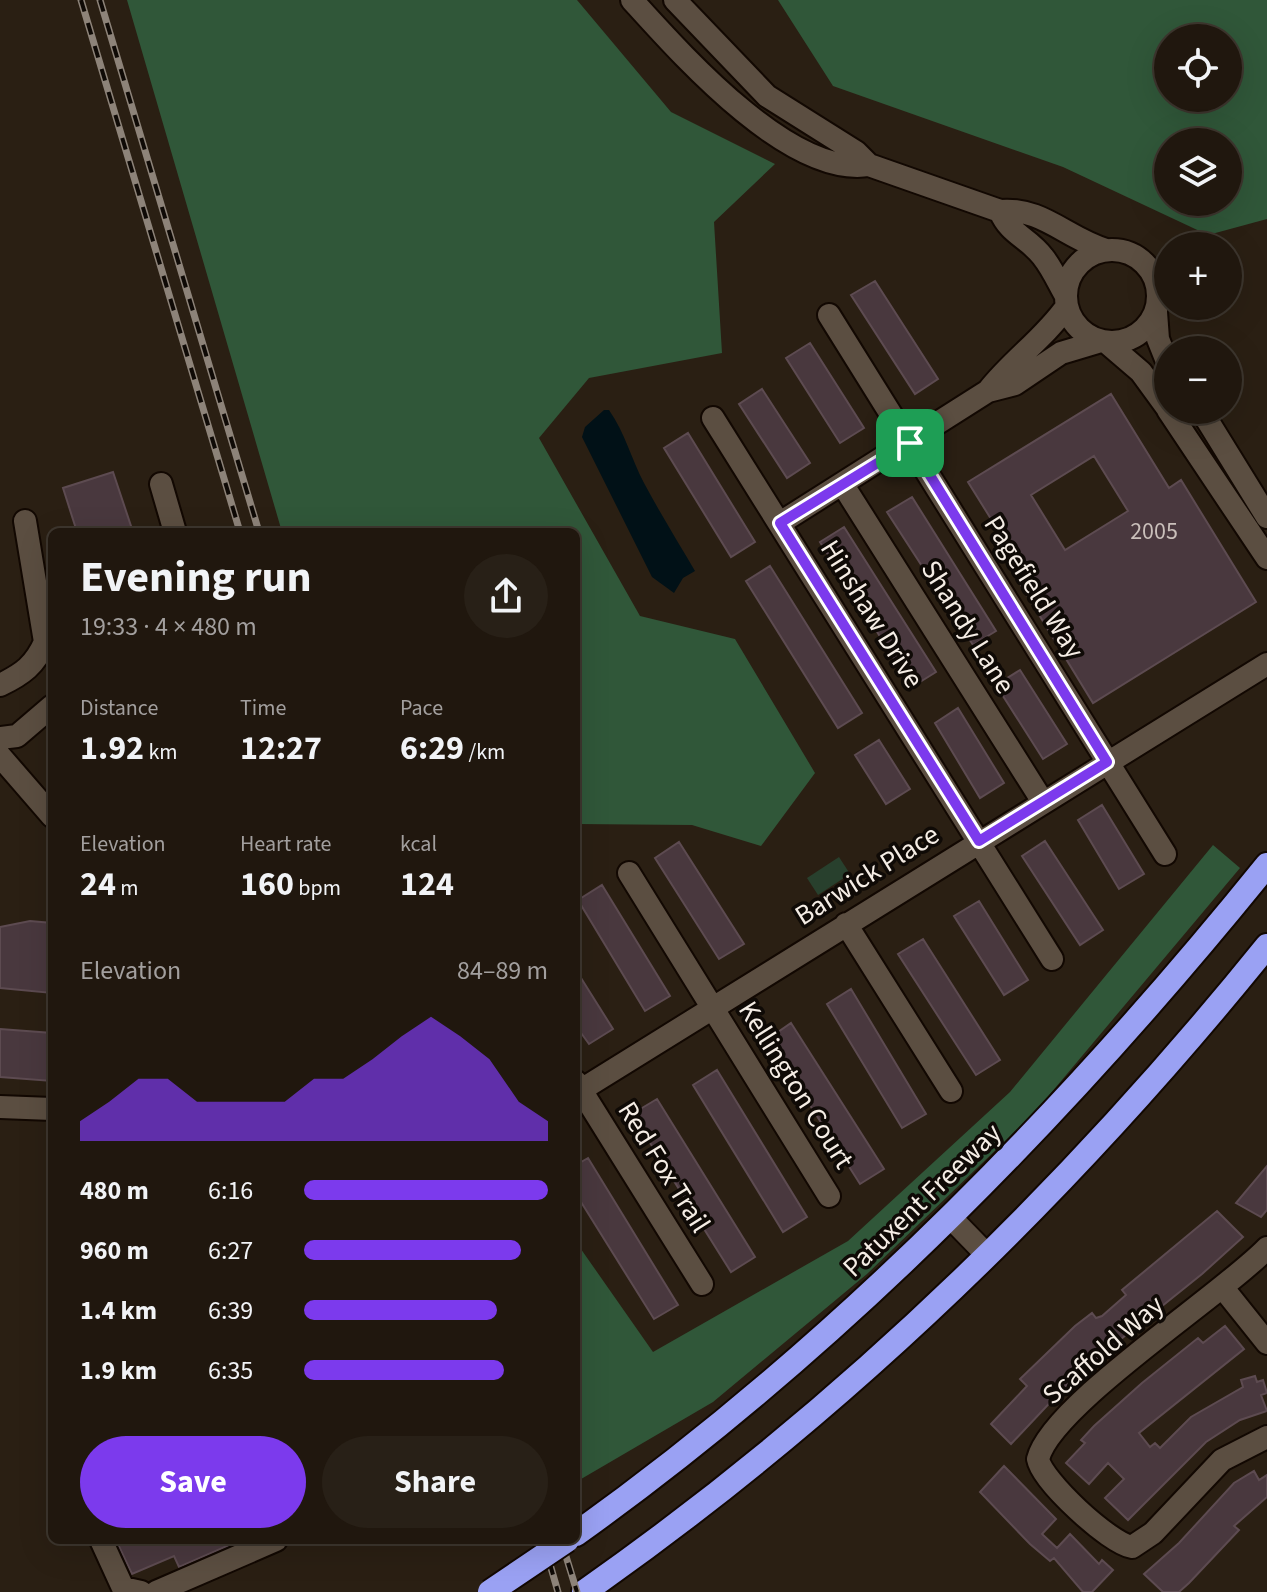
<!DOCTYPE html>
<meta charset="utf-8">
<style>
body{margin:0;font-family:"Source Sans 3",sans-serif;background:#282017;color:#f1f3f6;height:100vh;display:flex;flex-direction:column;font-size:30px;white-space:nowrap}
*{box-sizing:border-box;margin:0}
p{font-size:26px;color:#a29f9e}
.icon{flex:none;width:44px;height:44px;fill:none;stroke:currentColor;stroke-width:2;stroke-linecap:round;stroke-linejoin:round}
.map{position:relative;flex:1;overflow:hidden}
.drawer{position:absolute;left:48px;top:528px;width:532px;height:1016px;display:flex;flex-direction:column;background:#20170e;border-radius:12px;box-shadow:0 8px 32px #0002,0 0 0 2px #3d362e}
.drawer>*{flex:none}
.controls{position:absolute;left:1154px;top:24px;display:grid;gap:16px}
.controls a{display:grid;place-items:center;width:88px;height:88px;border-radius:50%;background:#20170e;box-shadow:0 8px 32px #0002,0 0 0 2px #3d362e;font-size:40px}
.pin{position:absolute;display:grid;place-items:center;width:68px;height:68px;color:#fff;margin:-34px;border-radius:16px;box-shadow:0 4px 12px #0006}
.round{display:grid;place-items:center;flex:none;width:84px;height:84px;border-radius:42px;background:#282017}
.headline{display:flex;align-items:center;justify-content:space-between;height:136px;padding:0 32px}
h1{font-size:44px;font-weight:700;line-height:60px}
.stats{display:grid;grid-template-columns:repeat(3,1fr);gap:12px;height:136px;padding:8px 32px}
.stats div{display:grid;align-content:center}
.stats b{font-size:34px;font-weight:700}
.stats small{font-size:22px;font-weight:400}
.stats p{font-size:22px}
.chart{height:224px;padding:16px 32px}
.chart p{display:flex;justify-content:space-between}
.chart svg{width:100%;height:144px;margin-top:8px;fill:#7c3aed;opacity:.7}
.primary-button{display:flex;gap:16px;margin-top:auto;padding:16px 32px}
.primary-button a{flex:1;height:92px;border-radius:48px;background:#7c3aed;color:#fff;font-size:32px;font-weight:700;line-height:92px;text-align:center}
.primary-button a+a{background:#282017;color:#f1f3f6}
ul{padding:0 32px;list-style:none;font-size:26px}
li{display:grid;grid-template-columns:128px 96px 1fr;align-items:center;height:60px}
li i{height:20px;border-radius:10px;background:#7c3aed}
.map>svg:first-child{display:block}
.green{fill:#28402d}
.forest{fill:#305739;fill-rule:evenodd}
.water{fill:#011117}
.building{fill:#49383e;stroke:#5d4b51;stroke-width:2;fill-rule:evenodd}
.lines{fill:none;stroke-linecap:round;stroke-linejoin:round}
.minor-casing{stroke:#120802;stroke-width:26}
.highway-casing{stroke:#120802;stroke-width:28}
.minor{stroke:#5b4e41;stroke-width:22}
.highway{stroke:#9aa1f3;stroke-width:24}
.rail-casing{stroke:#8d8379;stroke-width:7}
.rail{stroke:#0f0a06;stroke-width:4;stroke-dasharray:12;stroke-linecap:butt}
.highway-bridge-casing{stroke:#120802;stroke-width:28;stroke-linecap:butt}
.highway-bridge{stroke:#9aa1f3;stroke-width:24}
.route-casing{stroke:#fff;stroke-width:16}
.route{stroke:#7c3aed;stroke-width:10}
.labels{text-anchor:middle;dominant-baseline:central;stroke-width:7;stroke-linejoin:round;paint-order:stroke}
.number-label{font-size:24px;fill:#cac0bb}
.street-label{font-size:28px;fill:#f5ede5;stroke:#0f0a06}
</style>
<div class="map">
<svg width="1267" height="1592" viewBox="0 0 1267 1592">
<rect width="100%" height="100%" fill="#2a1f13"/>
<path class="green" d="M839,857L850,874L818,895L807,878Z"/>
<path class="forest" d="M127,0H577L671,112L775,164L714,222L722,353L589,378L539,438L640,616L735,639L815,773L761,846L692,825L576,824V532H282Z
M778,0H1267V219L1208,235L1063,167L833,86ZM1168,38H1228V98H1168ZM1168,142H1228V202H1168Z
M1213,845L1240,868L1035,1112L867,1274L713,1402L576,1482V1242L653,1352L848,1241L1010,1092Z"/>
<path class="water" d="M604,410H609C625,433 631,458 644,483C660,513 678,542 695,571L683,578L674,593L652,577L582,437L585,427Z"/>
<path class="building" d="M875,281L938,379L915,394L851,295Z
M810,343L864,428L840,443L786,358Z
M762,389L810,463L787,478L739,404Z
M1111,394L1169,488L1181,480L1256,602L1093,703L1016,577L1024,572L968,482ZM1094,456L1128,511L1065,550L1031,495Z
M688,433L755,542L731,557L664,448Z
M113,472L133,532H77L63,488Z
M912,497L996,631L973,645L887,512Z
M844,527L936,672L912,687L820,542Z
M770,566L862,713L838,728L746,581Z
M1020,670L1067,744L1043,759L996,685Z
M958,708L1004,783L980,798L935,723Z
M879,740L910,789L886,804L855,755Z
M1102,805L1144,874L1119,889L1078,820Z
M1045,841L1103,930L1080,945L1022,856Z
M679,842L744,944L719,959L655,858Z
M602,885L670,996L645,1011L578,900Z
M979,901L1028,980L1004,995L954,916Z
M30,921L52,923V993L0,988V927Z
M923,939L1000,1060L976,1075L898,954Z
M576,970L613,1029L589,1044L576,1026Z
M851,989L926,1114L902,1128L827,1004Z
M791,1023L884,1169L860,1184L768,1039Z
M0,1029L52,1033V1081L0,1077Z
M717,1070L807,1217L783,1232L693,1085Z
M657,1099L755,1257L731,1272L632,1114Z
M588,1158L678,1305L654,1319L576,1194V1165Z
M1267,1166V1210L1261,1217L1236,1203Z
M1217,1211L1243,1237L1202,1274L1075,1376L1011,1444L991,1424L1027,1386L1020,1379L1075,1326L1092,1313L1096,1318L1102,1316L1126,1295L1122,1290Z
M1225,1326L1244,1349L1139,1433L1150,1447L1155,1443L1160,1448L1191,1417L1243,1387L1241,1380L1255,1376L1257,1382L1263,1380L1267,1393L1261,1395L1267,1411L1240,1420L1206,1442L1128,1520L1105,1498L1124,1479L1108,1463L1089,1484L1066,1463L1085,1443L1081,1440L1094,1426L1142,1383L1198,1338L1203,1343Z
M1004,1466L1056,1519L1042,1534L1057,1548L1070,1534L1099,1564L1102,1560L1113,1570L1092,1592H1083L1054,1558L1050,1561L1030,1544L980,1492Z
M1254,1471L1259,1480L1267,1475V1497L1234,1526L1239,1530L1189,1583L1179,1592H1163L1144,1574L1179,1543L1234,1483Z
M116,1540H241L179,1567L174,1556L132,1574Z"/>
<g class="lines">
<defs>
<path id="minor" d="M632,0C681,54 790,178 869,165
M675,0L767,96L856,152L869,165L1000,211C1042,207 1066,238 1106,250
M1000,211C1010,235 1028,237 1043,257C1052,268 1059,284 1066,296
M1066 296a46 46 0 1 1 92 0a46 46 0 1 1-92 0Z
M1067,306C1044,339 1012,360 988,391L1015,384L1061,353L1101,341
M1156,312L1158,339L1168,364
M829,315L1165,854
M1106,342L1141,372L1168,409
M1168,410L1267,558
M1201,410L1267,517
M713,418L1052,959
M161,484L175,532
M843,485L1043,802
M780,523L988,391
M0,685C23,674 35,665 45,642L25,521
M0,738L17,736L52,706
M0,756L52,816
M629,873L829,1196
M846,924L951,1091
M576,1082L702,1284
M581,1090L1267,664
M0,1107L52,1109
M950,1217L987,1255
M1267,1248C1221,1296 1051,1405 1038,1459C1042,1481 1109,1543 1132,1547L1153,1533L1222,1460L1267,1437
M1223,1288L1267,1343
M101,1540L123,1588L141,1592
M156,1592L276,1540"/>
<path id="highway" d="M576,1534C838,1347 1065,1115 1267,865
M584,1592C841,1412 1070,1190 1267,946"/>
</defs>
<use href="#minor" class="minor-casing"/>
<use href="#highway" class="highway-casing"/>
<use href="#minor" class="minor"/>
<use href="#highway" class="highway"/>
<defs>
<path id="rail" d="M81,0L240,532
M100,0L259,532
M543,1540L558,1592
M561,1540L577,1592"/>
</defs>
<use href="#rail" class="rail-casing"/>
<use href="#rail" class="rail"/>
<defs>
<path id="highway-bridge" d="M490,1592L567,1540"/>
</defs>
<use href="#highway-bridge" class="highway-bridge-casing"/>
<use href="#highway-bridge" class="highway-bridge"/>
</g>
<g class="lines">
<defs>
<path id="route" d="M910,443L1107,762L979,841L780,523Z"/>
</defs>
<use href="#route" class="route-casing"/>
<use href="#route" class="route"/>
</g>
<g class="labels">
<g class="number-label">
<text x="1154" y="531">2005</text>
</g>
<g class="street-label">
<text transform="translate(1034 587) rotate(58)">Pagefield Way</text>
<text transform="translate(872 614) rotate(58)">Hinshaw Drive</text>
<text transform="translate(968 627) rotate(58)">Shandy Lane</text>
<text transform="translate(867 875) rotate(-32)">Barwick Place</text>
<text transform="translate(796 1085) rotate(58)">Kellington Court</text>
<text transform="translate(664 1167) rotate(58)">Red Fox Trail</text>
<text transform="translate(922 1200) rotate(-44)">Patuxent Freeway</text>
<text transform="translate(1103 1350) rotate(-41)">Scaffold Way</text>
</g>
</g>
</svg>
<div class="controls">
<a><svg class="icon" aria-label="locate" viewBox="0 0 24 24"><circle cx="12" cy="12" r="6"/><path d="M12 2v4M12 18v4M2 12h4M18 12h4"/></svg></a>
<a><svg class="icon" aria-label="layers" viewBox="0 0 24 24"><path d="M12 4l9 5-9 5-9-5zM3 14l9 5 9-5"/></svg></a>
<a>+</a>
<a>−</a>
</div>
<div class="pin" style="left:910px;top:443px;background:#1e9e55"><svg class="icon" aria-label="arrive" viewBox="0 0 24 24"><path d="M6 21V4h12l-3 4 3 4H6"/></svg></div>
<section class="drawer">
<div class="headline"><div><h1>Evening run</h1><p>19:33 · 4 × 480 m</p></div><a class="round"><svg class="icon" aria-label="share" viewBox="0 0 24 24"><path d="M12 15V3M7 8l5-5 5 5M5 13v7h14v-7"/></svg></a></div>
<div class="stats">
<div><p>Distance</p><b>1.92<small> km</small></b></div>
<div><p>Time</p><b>12:27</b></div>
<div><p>Pace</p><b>6:29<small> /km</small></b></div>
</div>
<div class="stats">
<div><p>Elevation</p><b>24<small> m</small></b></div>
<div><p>Heart rate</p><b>160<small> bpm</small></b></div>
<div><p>kcal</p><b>124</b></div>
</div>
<div class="chart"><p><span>Elevation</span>84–89 m</p>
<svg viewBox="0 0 160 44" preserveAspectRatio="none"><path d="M0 44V38L10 32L20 25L30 25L40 32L50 32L60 32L70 32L80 25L90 25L100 19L110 12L120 6L130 12L140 19L150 32L160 38V44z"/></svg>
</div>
<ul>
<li><b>480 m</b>6:16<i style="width:100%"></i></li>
<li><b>960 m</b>6:27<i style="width:89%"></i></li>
<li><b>1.4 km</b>6:39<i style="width:79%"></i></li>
<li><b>1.9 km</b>6:35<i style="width:82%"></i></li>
</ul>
<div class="primary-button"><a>Save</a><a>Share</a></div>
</section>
</div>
